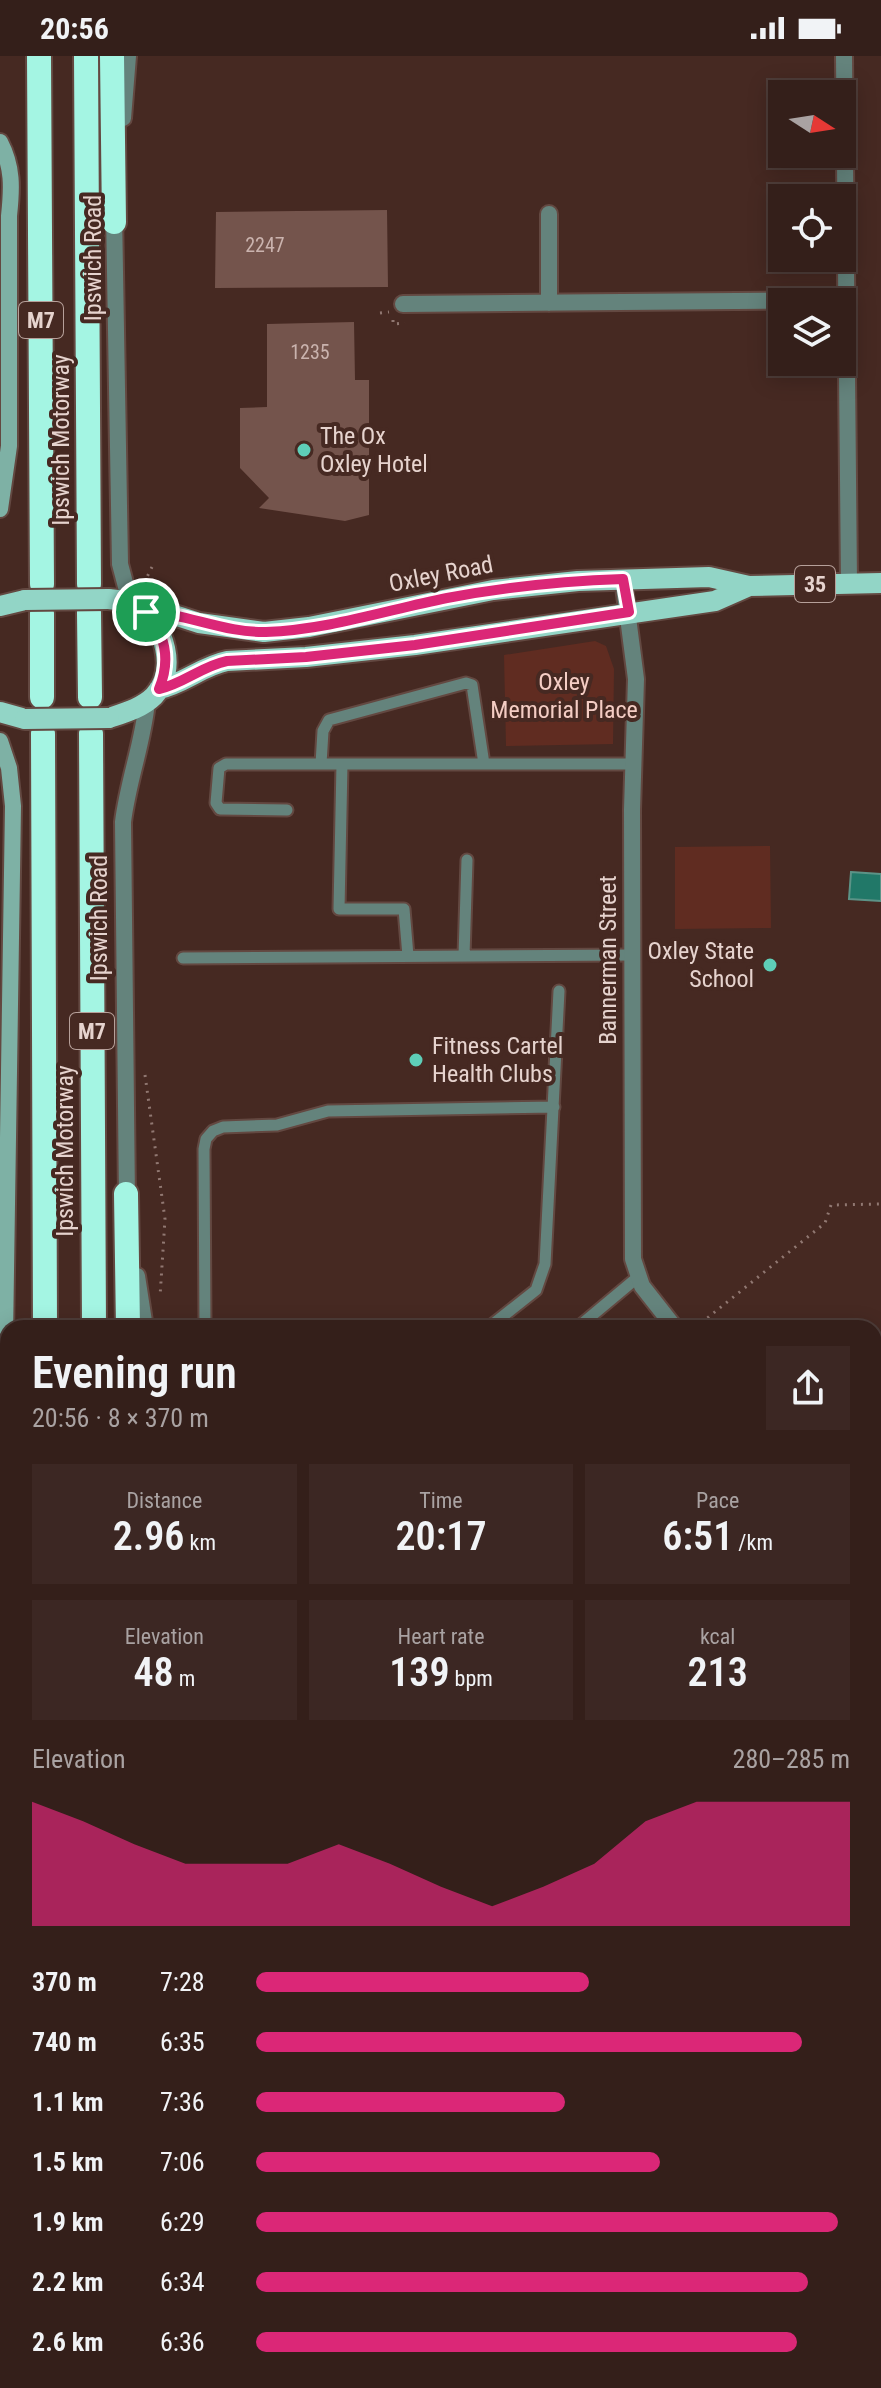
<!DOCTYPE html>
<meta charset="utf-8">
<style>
body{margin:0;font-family:"Roboto Condensed",sans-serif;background:#3c2723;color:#f1f3f6;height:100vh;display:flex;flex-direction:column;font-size:30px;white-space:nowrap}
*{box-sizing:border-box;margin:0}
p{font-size:26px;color:#a9a2a2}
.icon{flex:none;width:44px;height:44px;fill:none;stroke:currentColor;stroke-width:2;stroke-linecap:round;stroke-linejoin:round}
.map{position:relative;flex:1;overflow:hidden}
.side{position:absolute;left:0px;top:1264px;width:882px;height:1068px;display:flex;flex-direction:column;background:#341f1a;border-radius:24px 24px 0 0;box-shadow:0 4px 20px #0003,0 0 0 2px #4e3d39}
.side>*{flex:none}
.needle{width:52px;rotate:102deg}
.controls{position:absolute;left:768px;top:24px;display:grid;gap:16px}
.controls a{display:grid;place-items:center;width:88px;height:88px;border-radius:0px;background:#341f1a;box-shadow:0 4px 20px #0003,0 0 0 2px #4e3d39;font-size:40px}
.pin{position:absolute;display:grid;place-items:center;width:68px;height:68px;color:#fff;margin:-34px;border:4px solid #fff;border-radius:50%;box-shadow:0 2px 8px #0007}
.round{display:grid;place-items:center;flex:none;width:84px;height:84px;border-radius:0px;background:#3c2723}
.summary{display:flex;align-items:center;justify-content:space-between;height:136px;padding:0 32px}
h1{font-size:44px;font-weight:600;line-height:60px}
.figures{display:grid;grid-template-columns:repeat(3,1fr);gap:12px;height:136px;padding:8px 32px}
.figures div{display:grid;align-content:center;border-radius:0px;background:#3c2723;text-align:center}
.figures b{font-size:40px;font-weight:600}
.figures small{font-size:22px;font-weight:400}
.figures p{font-size:22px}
.chart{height:224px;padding:16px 32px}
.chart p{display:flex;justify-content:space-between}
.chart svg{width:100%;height:144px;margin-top:8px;fill:#db2777;opacity:.7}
ul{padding:0 32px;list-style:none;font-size:26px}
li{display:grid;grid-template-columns:128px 96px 1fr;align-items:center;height:60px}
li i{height:20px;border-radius:10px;background:#db2777}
.status{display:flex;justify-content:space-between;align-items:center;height:56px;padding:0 40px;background:#341f1a;direction:ltr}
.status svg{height:22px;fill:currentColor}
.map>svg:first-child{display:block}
.green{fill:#602c21}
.water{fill:#217868;stroke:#5c9387;stroke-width:2}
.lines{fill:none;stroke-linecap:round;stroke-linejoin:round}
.stream{stroke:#5c9387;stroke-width:6}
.building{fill:#74544c}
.lane-casing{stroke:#634841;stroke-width:15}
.street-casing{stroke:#634841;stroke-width:20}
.secondary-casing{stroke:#634841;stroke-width:20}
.primary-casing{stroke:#634841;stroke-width:24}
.highway-casing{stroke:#634841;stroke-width:28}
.path{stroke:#917872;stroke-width:3;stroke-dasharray:2 6;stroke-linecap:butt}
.lane{stroke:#64837c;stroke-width:11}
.street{stroke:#64837c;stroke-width:16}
.secondary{stroke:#7eb1a5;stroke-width:16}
.primary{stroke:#92d5c6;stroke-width:20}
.highway{stroke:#a4f5e3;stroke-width:24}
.primary-bridge-casing{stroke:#634841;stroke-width:24;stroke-linecap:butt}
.primary-bridge{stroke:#92d5c6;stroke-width:20}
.route-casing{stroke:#fff;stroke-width:16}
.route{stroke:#db2777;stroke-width:10}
.poi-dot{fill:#5eceb8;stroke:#462922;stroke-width:3}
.labels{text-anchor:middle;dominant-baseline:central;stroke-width:8;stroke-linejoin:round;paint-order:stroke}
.number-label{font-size:20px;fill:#cab3ae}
.shield{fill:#462922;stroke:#b6a09a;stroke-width:2}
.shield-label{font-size:22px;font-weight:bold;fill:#e6d3ce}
.street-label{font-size:24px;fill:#e6d3ce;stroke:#462922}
.poi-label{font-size:24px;fill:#e6d3ce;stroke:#462922;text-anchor:start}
.park-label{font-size:24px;fill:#f4cdc4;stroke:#462922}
</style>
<div class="status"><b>20:56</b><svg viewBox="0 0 49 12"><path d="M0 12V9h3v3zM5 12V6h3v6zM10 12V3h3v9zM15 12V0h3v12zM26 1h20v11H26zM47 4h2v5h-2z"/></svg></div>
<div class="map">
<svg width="881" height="2332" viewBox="0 0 881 2332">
<rect width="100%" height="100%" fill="#462922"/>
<path class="green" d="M595,585L606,590L614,613L613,688L506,690L504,599Z
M770,790L771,872L675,873V791Z"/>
<path class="water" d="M851,816L881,818V845L849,843Z"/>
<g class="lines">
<path class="stream" d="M874,1769L881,1776"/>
</g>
<path class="building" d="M387,154L388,231L215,232L216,156Z
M354,266L355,324H369V459L345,465L259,452L269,442L240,412V352L267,351V268Z"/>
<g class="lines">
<defs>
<path id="lane" d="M321,708L323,675L329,664L466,627L472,629L484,708
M342,708L339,853H404L408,900
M287,754L220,753L216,747L219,712L226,708H634
M464,900L467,804
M183,902L632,899
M205,1272L204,1093L206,1083L213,1075L223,1071L277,1069L328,1055L554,1051
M488,1272L536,1234L545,1208L559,935
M577,1272L638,1221"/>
<path id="street" d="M844,0L849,528
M123,62L128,0
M114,157L120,508L130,546
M549,247V158
M403,248L846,244
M623,523L636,623L632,754L633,1203L642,1230L675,1272
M127,1145L123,766C128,725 143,687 147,646
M137,1220L145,1272
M874,1518L881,1526
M167,2324V2332"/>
<path id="secondary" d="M0,86C13,111 12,132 9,160V390L0,453
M0,685L9,712L13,750L0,1613
M0,1930L5,2112"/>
<path id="primary" d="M108,543C119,544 129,545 138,551C165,568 178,615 154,640C142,652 124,657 109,662
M0,550L25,544
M146,556L168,557L199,567L264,576L309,571L493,534L578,525L709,521L749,530L881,527
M159,633C183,628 202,610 227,605L306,601L415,589L715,545L749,530
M0,656L25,663"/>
<path id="highway" d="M39,0L42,528
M86,0L89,528
M112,0L114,166
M89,557L90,641
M42,641V558
M43,678L45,1272
M91,678L94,1272
M126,1138L128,1272
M5,2112L8,2145
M33,2324L38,2332
M97,2324V2332"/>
</defs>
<use href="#lane" class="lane-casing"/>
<use href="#street" class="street-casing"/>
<use href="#secondary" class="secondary-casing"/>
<use href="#primary" class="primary-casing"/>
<use href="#highway" class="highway-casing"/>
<path class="path" d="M380,257L389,256
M393,264V268L405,267
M144,527L152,511
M145,1019L165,1163L160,1241
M695,1272L825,1167L831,1149L881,1148
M193,2324V2332"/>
<use href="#lane" class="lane"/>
<use href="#street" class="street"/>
<use href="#secondary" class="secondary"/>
<use href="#primary" class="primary"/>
<use href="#highway" class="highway"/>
<defs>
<path id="primary-bridge" d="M25,544L108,543
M25,663L109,662"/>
</defs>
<use href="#primary-bridge" class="primary-bridge-casing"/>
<use href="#primary-bridge" class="primary-bridge"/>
</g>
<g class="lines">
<defs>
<path id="route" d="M623,523L629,556L415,589L306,601L227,605C202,610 183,628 159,633C171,604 166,579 146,556C186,557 224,577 266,576C327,574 387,554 447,542C505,531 564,525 623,523Z"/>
</defs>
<use href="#route" class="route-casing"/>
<use href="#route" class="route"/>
</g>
<g class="poi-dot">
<circle cx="304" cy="394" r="8"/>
<circle cx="770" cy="909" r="8"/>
<circle cx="416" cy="1004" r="8"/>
</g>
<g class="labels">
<g class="number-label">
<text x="265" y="189">2247</text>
<text x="310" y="296">1235</text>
</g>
<g class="shield">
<rect x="19" y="246" width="44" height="36" rx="6"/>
<rect x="795" y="510" width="40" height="36" rx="6"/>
<rect x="70" y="957" width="44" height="36" rx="6"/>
</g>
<g class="shield-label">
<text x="41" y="264">M7</text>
<text x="815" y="528">35</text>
<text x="92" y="975">M7</text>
</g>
<g class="street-label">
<text transform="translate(93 202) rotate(-90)">Ipswich Road</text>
<text transform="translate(61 384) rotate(-90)">Ipswich Motorway</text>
<text transform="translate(441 518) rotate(-11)">Oxley Road</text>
<text transform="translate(99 862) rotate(-90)">Ipswich Road</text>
<text transform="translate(608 904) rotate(-90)">Bannerman Street</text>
<text transform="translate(65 1095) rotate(-90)">Ipswich Motorway</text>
</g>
<g class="poi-label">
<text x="320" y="380">The Ox<tspan x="320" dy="28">Oxley Hotel</tspan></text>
<text x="754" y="895" text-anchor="end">Oxley State<tspan x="754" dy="28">School</tspan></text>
<text x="432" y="990">Fitness Cartel<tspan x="432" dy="28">Health Clubs</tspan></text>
</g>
<g class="park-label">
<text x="564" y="626">Oxley<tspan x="564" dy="28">Memorial Place</tspan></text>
</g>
</g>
</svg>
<div class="controls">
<a><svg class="needle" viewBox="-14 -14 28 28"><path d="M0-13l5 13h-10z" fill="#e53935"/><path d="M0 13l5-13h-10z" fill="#a9a2a2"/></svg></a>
<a><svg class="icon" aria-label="locate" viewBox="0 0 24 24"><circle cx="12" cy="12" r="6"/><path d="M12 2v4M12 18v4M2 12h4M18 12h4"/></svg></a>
<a><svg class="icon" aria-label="layers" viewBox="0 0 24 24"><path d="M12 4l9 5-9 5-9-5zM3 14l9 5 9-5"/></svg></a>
</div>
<div class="pin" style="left:146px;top:556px;background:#1e9e55"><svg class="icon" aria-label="arrive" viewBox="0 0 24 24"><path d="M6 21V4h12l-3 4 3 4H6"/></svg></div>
<section class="side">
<div class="summary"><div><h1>Evening run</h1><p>20:56 · 8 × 370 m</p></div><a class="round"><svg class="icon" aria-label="share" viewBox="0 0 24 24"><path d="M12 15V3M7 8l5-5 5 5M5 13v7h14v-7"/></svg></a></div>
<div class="figures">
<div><p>Distance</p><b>2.96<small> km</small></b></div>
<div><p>Time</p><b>20:17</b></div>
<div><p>Pace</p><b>6:51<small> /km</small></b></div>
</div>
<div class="figures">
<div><p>Elevation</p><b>48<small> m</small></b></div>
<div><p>Heart rate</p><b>139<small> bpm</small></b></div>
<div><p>kcal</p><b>213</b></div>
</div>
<div class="chart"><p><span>Elevation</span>280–285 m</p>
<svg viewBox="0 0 160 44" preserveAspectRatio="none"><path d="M0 44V6L10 12L20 19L30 25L40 25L50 25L60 19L70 25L80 32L90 38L100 32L110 25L120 12L130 6L140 6L150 6L160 6V44z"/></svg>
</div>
<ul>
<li><b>370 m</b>7:28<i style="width:56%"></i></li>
<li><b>740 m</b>6:35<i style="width:92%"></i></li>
<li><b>1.1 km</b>7:36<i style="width:52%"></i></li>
<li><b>1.5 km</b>7:06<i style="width:68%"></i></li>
<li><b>1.9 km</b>6:29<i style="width:98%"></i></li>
<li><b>2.2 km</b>6:34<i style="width:93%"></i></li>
<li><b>2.6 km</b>6:36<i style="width:91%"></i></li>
</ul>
</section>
</div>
